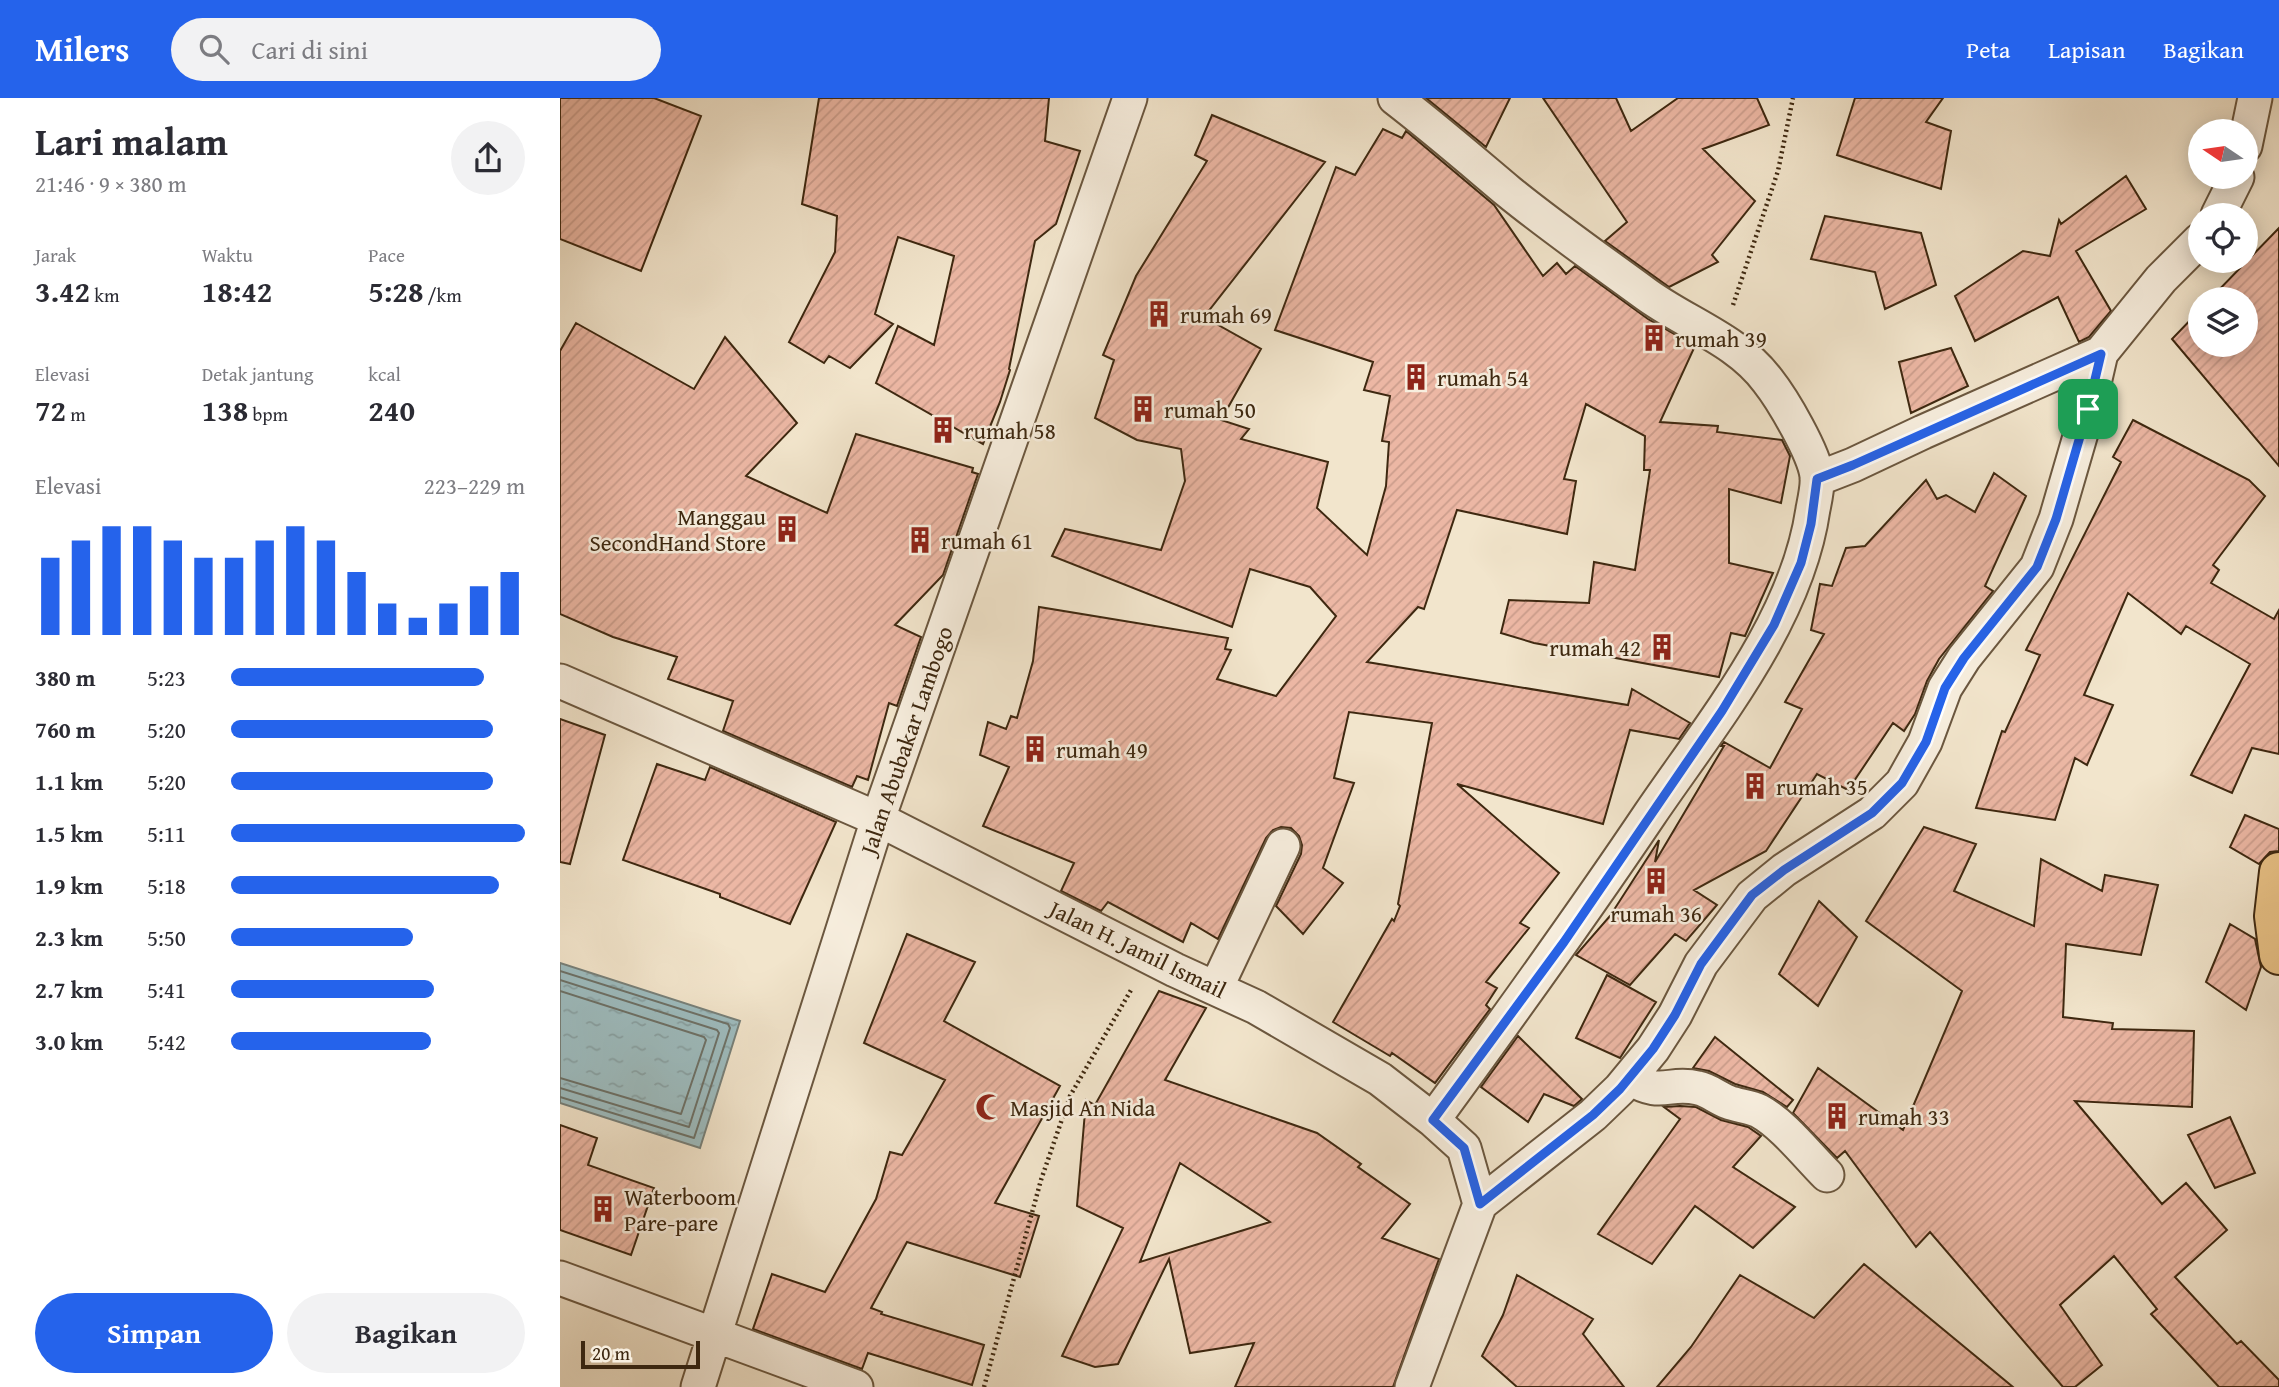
<!DOCTYPE html>
<html lang="id">
<meta charset="utf-8">
<style>
body{margin:0;font-family:"Gentium Book Plus",serif;background:#f2f2f3;color:#2b2b33;height:100vh;display:flex;flex-direction:column;font-size:26px;white-space:nowrap}
*{box-sizing:border-box;margin:0}
p{font-size:23px;color:#7c7c81}
.icon{flex:none;width:38px;height:38px;fill:none;stroke:currentColor;stroke-width:2;stroke-linecap:round;stroke-linejoin:round}
.map{position:relative;flex:1;overflow:hidden}
.drawer{display:flex;flex-direction:column;background:#fff;width:560px}
.drawer>*{flex:none}
.needle{width:46px;rotate:283deg}
.controls{position:absolute;left:1628px;top:21px;display:grid;gap:14px}
.controls a{display:grid;place-items:center;width:70px;height:70px;border-radius:50%;background:#fff;box-shadow:0 4px 18px #0003;font-size:35px}
.scale{position:absolute;left:21px;bottom:18px;width:119px;box-sizing:border-box;padding-left:7px;border:4px solid #3e2810;border-top:0;font-size:19px;line-height:24px;white-space:nowrap;color:#3e2810;-webkit-text-stroke:5px #f7eede;paint-order:stroke}
.pin{position:absolute;display:grid;place-items:center;width:60px;height:60px;color:#fff;margin:-30px;border-radius:14px;box-shadow:0 4px 10px #0006}
.round{display:grid;place-items:center;flex:none;width:74px;height:74px;border-radius:37px;background:#f2f2f3}
.overview{display:flex;align-items:center;justify-content:space-between;height:119px;padding:0 35px}
h1{font-size:38px;font-weight:600;line-height:52px}
.metrics{display:grid;grid-template-columns:repeat(3,1fr);gap:10px;height:119px;padding:7px 35px}
.metrics div{display:grid;align-content:center}
.metrics b{font-size:30px;font-weight:600}
.metrics small{font-size:19px;font-weight:400}
.metrics p{font-size:19px}
.chart{height:196px;padding:14px 35px}
.chart p{display:flex;justify-content:space-between}
.chart svg{width:100%;height:126px;margin-top:7px;stroke:#2563eb;stroke-width:6}
.primary-button{display:flex;gap:14px;margin-top:auto;padding:14px 35px}
.primary-button a{flex:1;height:80px;border-radius:42px;background:#2563eb;color:#fff;font-size:28px;font-weight:600;line-height:80px;text-align:center}
.primary-button a+a{background:#f2f2f3;color:#2b2b33}
ul{padding:0 35px;list-style:none;font-size:23px}
li{display:grid;grid-template-columns:112px 84px 1fr;align-items:center;height:52px}
li i{height:18px;border-radius:9px;background:#2563eb}
header{display:flex;align-items:center;gap:42px;box-sizing:border-box;height:98px;padding:0 35px;background:#2563eb;color:#fff}
header strong{font-size:33px}
nav{display:flex;gap:38px;margin-inline-start:auto;font-size:24px}
.search{width:490px;height:63px;background:#f2f2f3;display:flex;align-items:center;gap:18px;box-sizing:border-box;padding:0 24px;border-radius:38px;color:#7c7c81;font-size:26px}
main{display:flex;flex:1;min-height:0}
.map>svg:first-child{display:block}
.water{fill:url(#water-ripples);stroke:#78817a;stroke-width:2}
.lines{fill:none;stroke-linecap:round;stroke-linejoin:round}
.shore{stroke:#6e7268;stroke-width:2}
.building{fill:url(#building-hatch);stroke:#3e2810;stroke-width:2;fill-rule:evenodd}
.minor-casing{stroke:#6b573f;stroke-width:37}
.trunk-casing{stroke:#3e2810;stroke-width:42}
.path{stroke:#3e2810;stroke-width:4.5;stroke-dasharray:2 3.5;stroke-linecap:butt}
.minor{stroke:#f7eede;stroke-width:33}
.trunk{stroke:#e9c286;stroke-width:38}
.route-casing{stroke:#fff;stroke-width:14}
.route{stroke:#2563eb;stroke-width:9}
.labels{text-anchor:middle;dominant-baseline:central;stroke-width:5;stroke-linejoin:round;paint-order:stroke}
.poi-label{font-size:23px;fill:#3e2810;stroke:#f7eede;text-anchor:start}
.street-label{font-size:23px;fill:#3e2810;stroke:#f7eede}
</style>
<header>
<strong>Milers</strong>
<div class="search"><svg class="icon" aria-label="search" viewBox="0 0 24 24"><circle cx="10" cy="10" r="6"/><path d="M15 15l6 6"/></svg>Cari di sini</div>
<nav><a>Peta</a><a>Lapisan</a><a>Bagikan</a></nav>
</header>
<main>
<section class="drawer">
<div class="overview"><div><h1>Lari malam</h1><p>21:46 · 9 × 380 m</p></div><a class="round"><svg class="icon" aria-label="share" viewBox="0 0 24 24"><path d="M12 15V3M7 8l5-5 5 5M5 13v7h14v-7"/></svg></a></div>
<div class="metrics">
<div><p>Jarak</p><b>3.42<small> km</small></b></div>
<div><p>Waktu</p><b>18:42</b></div>
<div><p>Pace</p><b>5:28<small> /km</small></b></div>
</div>
<div class="metrics">
<div><p>Elevasi</p><b>72<small> m</small></b></div>
<div><p>Detak jantung</p><b>138<small> bpm</small></b></div>
<div><p>kcal</p><b>240</b></div>
</div>
<div class="chart"><p><span>Elevasi</span>223–229 m</p>
<svg viewBox="0 0 160 44" preserveAspectRatio="none"><path d="M5 44V17M15 44V11M25 44V6M35 44V6M45 44V11M55 44V17M65 44V17M75 44V11M85 44V6M95 44V11M105 44V22M115 44V33M125 44V38M135 44V33M145 44V27M155 44V22"/></svg>
</div>
<ul>
<li><b>380 m</b>5:23<i style="width:86%"></i></li>
<li><b>760 m</b>5:20<i style="width:89%"></i></li>
<li><b>1.1 km</b>5:20<i style="width:89%"></i></li>
<li><b>1.5 km</b>5:11<i style="width:100%"></i></li>
<li><b>1.9 km</b>5:18<i style="width:91%"></i></li>
<li><b>2.3 km</b>5:50<i style="width:62%"></i></li>
<li><b>2.7 km</b>5:41<i style="width:69%"></i></li>
<li><b>3.0 km</b>5:42<i style="width:68%"></i></li>
</ul>
<div class="primary-button"><a>Simpan</a><a>Bagikan</a></div>
</section>
<div class="map">
<svg width="1719" height="1289" viewBox="0 0 1719 1289">
<defs>
<pattern id="water-ripples" width="26" height="14" patternUnits="userSpaceOnUse" patternTransform="scale(1.75)"><rect width="26" height="14" fill="#9ebdc0"/><path d="M2 4q2-2 4 0t4 0M15 11q2-2 4 0t4 0" fill="none" stroke="#89a2a4"/></pattern>
<pattern id="building-hatch" width="6" height="6" patternUnits="userSpaceOnUse" patternTransform="scale(1.75)"><rect width="6" height="6" fill="#ecb7a4"/><path d="M-1 1l2-2M0 6l6-6M5 7l2-2" fill="none" stroke="#cb9d8c"/></pattern>
</defs>
<rect width="100%" height="100%" fill="#f2e5cc"/>
<filter id="stains"><feTurbulence type="fractalNoise" baseFrequency=".00286" numOctaves="4"/><feColorMatrix values="0 0 0 0 .2 0 0 0 0 .09 0 0 0 0 .02 0 0 0 .5 -.17"/></filter>
<radialGradient id="worn" r=".72"><stop offset=".6" stop-color="#630" stop-opacity="0"/><stop offset="1" stop-color="#630" stop-opacity=".3"/></radialGradient>
<path class="water" d="M0,865L180,923L140,1050L0,1005Z"/>
<g class="lines">
<path class="shore" d="M0,873L168,926L170,930L134,1040L0,999
M0,882L157,932L159,935L129,1029L0,990
M0,893L144,939L146,942L121,1016L0,980"/>
</g>
<path class="building" d="M0,0H94L141,18L81,173L0,141Z
M259,0H489L485,43L520,53L496,126L475,143L449,271L450,272L440,304L423,346L316,285L338,228L374,247L394,158L338,139L315,216L333,226L290,270L269,258L264,265L229,244L275,154L277,118L242,106Z
M866,0H950L926,49Z
M983,0H1056L1071,33L1118,0H1197L1209,27L1143,51L1195,103L1152,157L1158,164L1109,189L1045,143L1067,124Z
M1295,0H1383L1366,24L1391,33L1381,91L1277,57Z
M652,17L765,64L644,219L701,251L661,322L689,331L681,341L768,364L757,410L807,457L826,388L829,344L822,343L830,298L804,292L813,264L715,232L776,69L795,77L823,31L842,40L846,33L934,107L983,178L997,165L1006,176L1015,168L1088,221L1135,248L1100,324L1158,328L1157,334L1222,342L1230,358L1221,405L1169,391V465L1213,475L1185,538L1171,535L1159,579L974,545L941,535L949,502L1029,505L1034,464L1075,472L1090,372H1084L1085,338L1026,306L1004,381L1016,383L1007,436L897,412L864,511L858,509L807,564L1068,607L1072,591L1130,625L1119,641L1070,632L1043,726L897,686L999,775L960,825L969,830L926,884L937,890L926,907L930,911L875,985L832,955L830,958L773,924L832,821L834,823L840,808L838,806L872,625L789,614L774,680L794,685L763,770L783,785L743,836L716,808L741,756L742,747L739,738L731,730L721,729L713,732L706,740L658,841L631,825L623,844L548,804L541,813L501,793L514,765L423,728L449,669L420,657L428,624L446,631L451,618L457,620L473,563L479,509L668,540L665,551L671,552L657,581L716,598L776,518L750,489L690,471L672,529L492,458L505,431L601,452L625,383L621,351L577,342L535,320L554,262L543,257L576,178L647,63L635,57Z
M1566,78L1586,111L1516,153L1551,213L1529,239L1519,244L1498,199L1415,243L1395,198L1463,153L1490,158L1499,122L1501,126Z
M1265,118L1361,135L1376,187L1325,211L1315,174L1251,161Z
M1719,130V368L1612,241L1640,212V247H1685V201H1650Z
M16,225L134,291L165,239L237,325L186,378L267,415L296,336L413,370L412,374L418,376L383,477L335,527L361,539L337,608L329,605L308,682L297,678L292,689L163,633L173,603L108,581L117,559L53,539L0,516V253Z
M1391,250L1408,288L1351,315L1339,264Z
M1573,322L1689,382L1705,398L1653,467L1659,472L1651,485L1714,521L1719,512V656L1692,650L1672,695L1631,677L1690,566L1626,528L1621,536L1568,495L1524,597L1553,607L1527,667L1515,660L1495,722L1416,710L1442,633L1445,634L1480,557L1466,552L1561,364L1553,359Z
M1434,375L1466,398L1425,488L1433,493L1379,561L1367,583L1355,616L1344,633L1333,625L1288,692L1257,676L1206,753L1134,792L1157,807L1126,843L1115,836L1070,887L1016,857L1050,818L1099,742L1095,764L1164,648H1161L1164,644L1210,670L1242,611L1225,604L1264,536L1251,532L1260,486L1272,488L1286,450L1305,448L1366,382L1377,401L1386,397L1415,414Z
M0,621L45,637L10,766L0,764Z
M97,666L145,682L150,669L276,724L230,826L160,799V796L63,762Z
M1685,717L1719,731V753L1710,754L1699,766L1670,749Z
M1364,729L1416,746L1394,793L1474,828L1481,761L1542,793L1545,777L1598,787L1581,857L1506,846L1503,919L1553,925L1552,931L1634,933L1632,1009L1515,1003L1602,1106L1626,1085L1667,1132L1615,1179L1677,1246L1681,1243L1719,1282V1289H1659L1591,1216L1597,1211L1554,1158L1500,1207L1542,1267L1515,1289H1503L1370,1134L1356,1149L1285,1053L1277,1060L1233,1015L1258,970L1343,1032L1402,893L1306,823Z
M1259,803L1297,839L1258,908L1219,876Z
M1670,826L1695,841L1701,869L1686,912L1646,884Z
M347,836L415,864L384,923L500,988L435,1105L479,1118L460,1179L347,1144L311,1210L322,1214L321,1216L424,1247L412,1287L308,1255L302,1271L193,1231L212,1176L265,1194L316,1101L330,1054L342,1057L385,982L304,945Z
M1047,877L1096,904L1060,960L1016,940Z
M599,893L646,910L605,982L757,1035L801,1066L798,1069L850,1106L822,1140L879,1161L833,1289H675L694,1245L630,1255L609,1161L558,1266L535,1269L502,1258L563,1130L517,1108L526,1002L535,1007ZM620,1065L710,1124L580,1164Z
M958,938L1022,1001L1014,1008L984,996L968,1024L921,989Z
M1155,939L1233,1002L1227,1009L1203,994L1175,986L1149,973L1133,970Z
M1120,1008L1136,1009L1161,1022L1188,1029L1201,1038L1173,1069L1235,1109L1193,1150L1135,1108L1092,1166L1038,1136L1120,1021L1104,1009Z
M1670,1019L1695,1075L1655,1090L1628,1037Z
M0,1027L37,1040L28,1067L94,1090L71,1157L0,1132Z
M1304,1166L1453,1289H1097L1131,1249L1180,1177L1254,1220Z
M957,1177L1033,1221L1023,1236L1064,1289H957L922,1258L943,1217Z"/>
<g class="lines">
<defs>
<path id="minor" d="M835,0C874,30 911,62 949,94C992,129 1038,161 1083,194C1124,225 1177,241 1208,283C1223,302 1254,355 1257,378C1258,388 1255,401 1253,411C1237,523 1152,625 1090,716C1020,820 947,921 873,1022
M1685,48L1695,0
M1658,117L1677,79
M1257,381L1293,367L1363,334L1541,255L1601,181L1640,142
M0,583L318,721L615,872L696,909L820,981L873,1022L904,1050L920,1106L852,1289
M656,890L723,748
M1070,980C1102,1000 1108,983 1138,990C1149,992 1157,1000 1168,1004C1178,1008 1189,1008 1199,1013C1223,1026 1247,1057 1267,1077
M920,1106L1033,1017L1060,991L1093,951L1115,917L1141,866L1192,798L1224,772L1312,715L1342,685L1365,644L1385,590L1404,560L1477,469L1496,421L1528,311L1541,255
M0,1180L296,1289
M138,1289L318,721L570,0"/>
<path id="trunk" d="M1719,774L1714,818L1719,857"/>
</defs>
<use href="#minor" class="minor-casing"/>
<use href="#trunk" class="trunk-casing"/>
<path class="path" d="M1173,207L1218,73L1233,0
M424,1289L481,1082L510,998L571,892"/>
<use href="#minor" class="minor"/>
<use href="#trunk" class="trunk"/>
</g>
<g class="lines">
<defs>
<path id="route" d="M1541,256L1528,311L1496,421L1477,469L1404,560L1385,590L1366,644L1342,685L1312,715L1224,772L1192,797L1141,866L1115,917L1093,951L1060,991L1033,1017L920,1106L904,1050L873,1022L1004,844L1162,613L1214,527L1241,465L1251,426L1257,381L1293,367Z"/>
</defs>
<use href="#route" class="route-casing"/>
<use href="#route" class="route"/>
</g>
<defs>
<symbol id="building-bare" viewBox="-9 -9 18 18"><path d="M-4-6H4V6H1V3H-1V6H-4ZM-2.5-4.3h1.7v1.8h-1.7ZM.8-4.3h1.7v1.8H.8ZM-2.5-1h1.7V.8h-1.7ZM.8-1h1.7V.8H.8Z" fill="#8f2418" stroke="#f7eede" stroke-width="2.5" paint-order="stroke"/></symbol>
<symbol id="mosque-bare" viewBox="-9 -9 18 18"><path d="M3.5-4.9A6 6 0 1 0 3.5 4.9A5 5 0 1 1 3.5-4.9Z" fill="#8f2418" stroke="#f7eede" stroke-width="2.5" paint-order="stroke"/></symbol>
</defs>
<g fill-rule="evenodd">
<use href="#building-bare" x="580" y="197" width="38" height="38"/>
<use href="#building-bare" x="1075" y="221" width="38" height="38"/>
<use href="#building-bare" x="837" y="260" width="38" height="38"/>
<use href="#building-bare" x="564" y="292" width="38" height="38"/>
<use href="#building-bare" x="364" y="313" width="38" height="38"/>
<use href="#building-bare" x="208" y="412" width="38" height="38"/>
<use href="#building-bare" x="341" y="423" width="38" height="38"/>
<use href="#building-bare" x="1083" y="530" width="38" height="38"/>
<use href="#building-bare" x="456" y="632" width="38" height="38"/>
<use href="#building-bare" x="1176" y="669" width="38" height="38"/>
<use href="#building-bare" x="1077" y="764" width="38" height="38"/>
<use href="#mosque-bare" x="410" y="990" width="38" height="38"/>
<use href="#building-bare" x="1258" y="999" width="38" height="38"/>
<use href="#building-bare" x="24" y="1092" width="38" height="38"/>
</g>
<g class="labels">
<g class="poi-label">
<text x="620" y="216">rumah 69</text>
<text x="1115" y="240">rumah 39</text>
<text x="877" y="279">rumah 54</text>
<text x="604" y="311">rumah 50</text>
<text x="404" y="332">rumah 58</text>
<text x="206" y="418" text-anchor="end">Manggau<tspan x="206" dy="26">SecondHand Store</tspan></text>
<text x="381" y="442">rumah 61</text>
<text x="1081" y="549" text-anchor="end">rumah 42</text>
<text x="496" y="651">rumah 49</text>
<text x="1216" y="688">rumah 35</text>
<text x="1096" y="815" text-anchor="middle">rumah 36</text>
<text x="450" y="1009">Masjid An Nida</text>
<text x="1298" y="1018">rumah 33</text>
<text x="64" y="1098">Waterboom<tspan x="64" dy="26">Pare-pare</tspan></text>
</g>
<g class="street-label">
<text transform="translate(346 642) rotate(-71)">Jalan Abubakar Lambogo</text>
<text transform="translate(578 851) rotate(26)">Jalan H. Jamil Ismail</text>
</g>
</g>
<rect width="100%" height="100%" filter="url(#stains)"/>
<rect width="100%" height="100%" fill="url(#worn)"/>
</svg>
<div class="controls">
<a><svg class="needle" viewBox="-14 -14 28 28"><path d="M0-13l5 13h-10z" fill="#e53935"/><path d="M0 13l5-13h-10z" fill="#7c7c81"/></svg></a>
<a><svg class="icon" aria-label="locate" viewBox="0 0 24 24"><circle cx="12" cy="12" r="6"/><path d="M12 2v4M12 18v4M2 12h4M18 12h4"/></svg></a>
<a><svg class="icon" aria-label="layers" viewBox="0 0 24 24"><path d="M12 4l9 5-9 5-9-5zM3 14l9 5 9-5"/></svg></a>
</div>
<div class="scale">20 m</div>
<div class="pin" style="left:1528px;top:311px;background:#1e9e55"><svg class="icon" aria-label="arrive" viewBox="0 0 24 24"><path d="M6 21V4h12l-3 4 3 4H6"/></svg></div>
</div>
</main>
